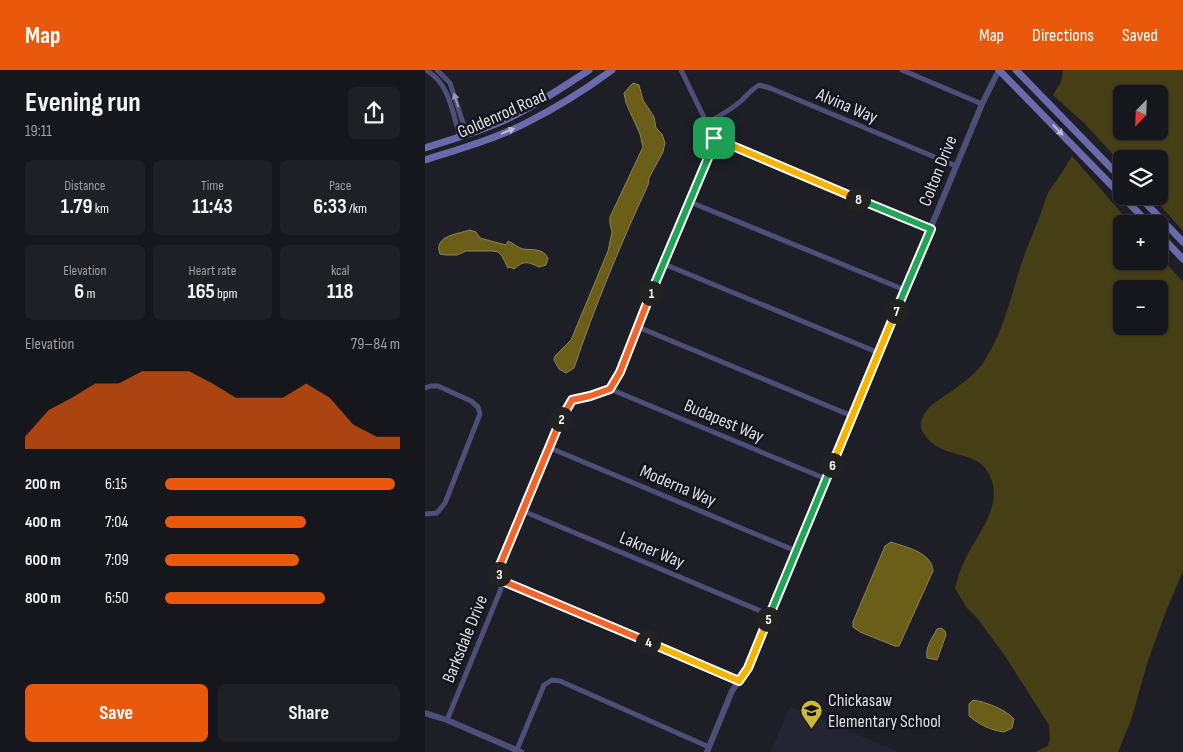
<!DOCTYPE html>
<meta charset="utf-8">
<style>
body{margin:0;font-family:"Sofia Sans Condensed",sans-serif;background:#1f1f26;color:#f1f3f6;height:100vh;display:flex;flex-direction:column;font-size:19px;white-space:nowrap}
*{box-sizing:border-box;margin:0}
p{font-size:16px;color:#9e9fa4}
.icon{flex:none;width:28px;height:28px;fill:none;stroke:currentColor;stroke-width:2;stroke-linecap:round;stroke-linejoin:round}
.map{position:relative;flex:1;overflow:hidden}
.details{display:flex;flex-direction:column;background:#16161d;width:425px}
.details>*{flex:none}
.needle{width:32px;rotate:203deg}
.tools{position:absolute;left:688px;top:15px;display:grid;gap:10px}
.tools a{display:grid;place-items:center;width:55px;height:55px;border-radius:8px;background:#16161d;box-shadow:0 1px 4px #0004,0 0 0 1px #35353b;font-size:25px}
.pin{position:absolute;display:grid;place-items:center;width:42px;height:42px;color:#fff;margin:-21px;border-radius:10px;box-shadow:0 2px 8px #0006}
.km{position:absolute;width:25px;height:25px;margin:-12px;border-radius:50%;background:#222;color:#fff;font-size:14px;line-height:25px;text-align:center}
.round{display:grid;place-items:center;flex:none;width:52px;height:52px;border-radius:8px;background:#1f1f26}
.headline{display:flex;align-items:center;justify-content:space-between;height:85px;padding:0 25px}
h1{font-size:28px;font-weight:700;line-height:38px}
.stats{display:grid;grid-template-columns:repeat(3,1fr);gap:8px;height:85px;padding:5px 25px}
.stats div{display:grid;align-content:center;border-radius:8px;background:#1f1f26;text-align:center}
.stats b{font-size:21px;font-weight:700}
.stats small{font-size:14px;font-weight:400}
.stats p{font-size:14px}
.chart{height:140px;padding:10px 25px}
.chart p{display:flex;justify-content:space-between}
.chart svg{width:100%;height:90px;margin-top:5px;fill:#ea580c;opacity:.7}
.cta{display:flex;gap:10px;margin-top:auto;padding:10px 25px}
.cta a{flex:1;height:58px;border-radius:8px;background:#ea580c;color:#fff;font-size:20px;font-weight:700;line-height:58px;text-align:center}
.cta a+a{background:#1f1f26;color:#f1f3f6}
ul{padding:0 25px;list-style:none;font-size:16px}
li{display:grid;grid-template-columns:80px 60px 1fr;align-items:center;height:38px}
li i{height:12px;border-radius:6px;background:#ea580c}
header{display:flex;align-items:center;gap:30px;box-sizing:border-box;height:70px;padding:0 25px;background:#ea580c;color:#fff}
header strong{font-size:24px}
nav{display:flex;gap:28px;margin-inline-start:auto;font-size:18px}
main{display:flex;flex:1;min-height:0}
.map>svg:first-child{display:block}
.built{fill:#242433}
.green{fill:#463f15;fill-rule:evenodd}
.water{fill:#6a5e19;stroke:#8c8456}
.lines{fill:none;stroke-linecap:round;stroke-linejoin:round}
.minor{stroke:#4e4f78;stroke-width:5}
.tertiary{stroke:#4e4f78;stroke-width:6}
.secondary{stroke:#6969ab;stroke-width:7}
.oneway{fill:#9696ae}
.oneway2{fill:#babad3}
.split-1-casing{stroke:#fff;stroke-width:10}
.split-2-casing{stroke:#fff;stroke-width:10}
.split-3-casing{stroke:#fff;stroke-width:10}
.split-4-casing{stroke:#fff;stroke-width:10}
.split-5-casing{stroke:#fff;stroke-width:10}
.split-6-casing{stroke:#fff;stroke-width:10}
.split-7-casing{stroke:#fff;stroke-width:10}
.split-8-casing{stroke:#fff;stroke-width:10}
.split-9-casing{stroke:#fff;stroke-width:10}
.split-1{stroke:#22a559;stroke-width:6}
.split-2{stroke:#f0652b;stroke-width:6}
.split-3{stroke:#f0652b;stroke-width:6}
.split-4{stroke:#f0652b;stroke-width:6}
.split-5{stroke:#f5b400;stroke-width:6}
.split-6{stroke:#22a559;stroke-width:6}
.split-7{stroke:#f5b400;stroke-width:6}
.split-8{stroke:#22a559;stroke-width:6}
.split-9{stroke:#f5b400;stroke-width:6}
.labels{text-anchor:middle;dominant-baseline:central;stroke-width:5;stroke-linejoin:round;paint-order:stroke}
.street-label{font-size:18px;fill:#dddde4;stroke:#14151d}
.poi-label{font-size:18px;fill:#dddde4;stroke:#14151d;text-anchor:start}
</style>
<header>
<strong>Map</strong>
<nav><a>Map</a><a>Directions</a><a>Saved</a></nav>
</header>
<main>
<section class="details">
<div class="headline"><div><h1>Evening run</h1><p>19:11</p></div><a class="round"><svg class="icon" aria-label="share" viewBox="0 0 24 24"><path d="M12 15V3M7 8l5-5 5 5M5 13v7h14v-7"/></svg></a></div>
<div class="stats">
<div><p>Distance</p><b>1.79<small> km</small></b></div>
<div><p>Time</p><b>11:43</b></div>
<div><p>Pace</p><b>6:33<small> /km</small></b></div>
</div>
<div class="stats">
<div><p>Elevation</p><b>6<small> m</small></b></div>
<div><p>Heart rate</p><b>165<small> bpm</small></b></div>
<div><p>kcal</p><b>118</b></div>
</div>
<div class="chart"><p><span>Elevation</span>79–84 m</p>
<svg viewBox="0 0 160 44" preserveAspectRatio="none"><path d="M0 44V38L10 25L20 19L30 12L40 12L50 6L60 6L70 6L80 12L90 19L100 19L110 19L120 12L130 19L140 32L150 38L160 38V44z"/></svg>
</div>
<ul>
<li><b>200 m</b>6:15<i style="width:98%"></i></li>
<li><b>400 m</b>7:04<i style="width:60%"></i></li>
<li><b>600 m</b>7:09<i style="width:57%"></i></li>
<li><b>800 m</b>6:50<i style="width:68%"></i></li>
</ul>
<div class="cta"><a>Save</a><a>Share</a></div>
</section>
<div class="map">
<svg width="758" height="682" viewBox="0 0 758 682">
<rect width="100%" height="100%" fill="#1e1e27"/>
<path class="built" d="M365,636L474,682H346Z"/>
<path class="green" d="M638,0H758V161L727,126H734V89H696V93L660,54L628,25L636,12ZM696,24H734V61H696Z
M647,86L706,154H696V191H734V185L758,212V501L741,541L723,591L706,650L693,682H610L623,676L625,669L624,655L580,586L552,548L541,537L530,518C532,511 534,503 537,496C547,470 580,438 565,406C555,384 533,387 517,379C508,375 495,364 496,354C498,335 522,326 535,315C545,308 555,299 561,288C580,258 586,225 597,192C603,175 610,159 616,143C619,136 620,127 624,121C632,110 640,98 647,86ZM696,219H734V256H696Z"/>
<path class="water" d="M208,13L214,15L218,30L229,47L231,58L237,64L240,73L238,82L224,108L223,115C195,175 170,236 149,298L141,303L134,299L129,290L130,286L146,270L183,181L187,162L185,154V147L218,77L215,64L201,33L199,23Z
M45,160L51,162L55,168L81,175L83,171C88,173 93,178 98,179C107,180 118,178 123,188L121,195L114,197C103,192 99,190 89,199L85,197L83,198L77,186L73,182L68,181H41L32,185H21L15,184C8,166 32,164 45,160Z
M466,472C480,477 507,482 508,501L474,576H470L435,562L428,557V552L460,476Z
M516,558L520,561L521,565L512,590L502,588C500,578 507,568 512,559Z
M548,630C561,632 580,639 589,649L587,658L579,662C565,660 555,655 544,646V634Z"/>
<g class="lines">
<path class="minor" d="M1,0C25,14 27,42 35,67
M12,0L25,13L42,65
M477,0L557,34
M282,53C294,46 306,40 316,31C322,25 326,20 334,15L345,18L531,96
M289,68L506,159
M265,132L480,220
M239,194L454,283
M213,257L427,346
M0,318L6,316H13L46,331L53,337L55,344L20,433L12,443L0,444
M185,319L401,409
M125,378L371,481
M98,441L345,545
M75,510L314,611
M22,650L76,519L73,501L140,339L147,330L165,326L185,319L195,302L286,81L289,68L256,0
M91,682L119,615L127,610L135,611L284,677"/>
<path class="tertiary" d="M0,643L22,650L96,682
M282,682L307,621L323,598L557,34L574,0"/>
<path class="secondary" d="M574,0L696,125
M591,0L696,108
M0,78C28,69 57,61 84,48C112,35 138,17 164,0
M0,90C34,79 70,69 101,53C131,38 160,20 187,0
M697,126L724,154
M714,126L758,172
M734,164L758,189"/>
</g>
<defs><path id="oneway-solid" d="M-6-.8H1V-3.2L6.5 0L1 3.2V.8H-6Z" transform="scale(1.25)"/></defs>
<use class="oneway" href="#oneway-solid" transform="translate(31 30) rotate(-108)"/>
<g class="oneway2">
<use href="#oneway-solid" transform="translate(633 60) rotate(46)"/>
<use href="#oneway-solid" transform="translate(83 61) rotate(-22)"/>
</g>
<g class="lines">
<defs>
<path id="split-1" d="M226,223L286,81L289,68"/>
<path id="split-2" d="M136,349L147,330L165,326L185,319L195,302L226,223"/>
<path id="split-3" d="M74,504L73,500L136,349"/>
<path id="split-4" d="M74,504L75,510L223,572"/>
<path id="split-5" d="M223,572L314,611L323,598L343,549"/>
<path id="split-6" d="M343,549L407,395"/>
<path id="split-7" d="M407,395L471,241"/>
<path id="split-8" d="M433,129L506,159L471,241"/>
<path id="split-9" d="M289,68L433,129"/>
</defs>
<use href="#split-1" class="split-1-casing"/>
<use href="#split-2" class="split-2-casing"/>
<use href="#split-3" class="split-3-casing"/>
<use href="#split-4" class="split-4-casing"/>
<use href="#split-5" class="split-5-casing"/>
<use href="#split-6" class="split-6-casing"/>
<use href="#split-7" class="split-7-casing"/>
<use href="#split-8" class="split-8-casing"/>
<use href="#split-9" class="split-9-casing"/>
<use href="#split-1" class="split-1"/>
<use href="#split-2" class="split-2"/>
<use href="#split-3" class="split-3"/>
<use href="#split-4" class="split-4"/>
<use href="#split-5" class="split-5"/>
<use href="#split-6" class="split-6"/>
<use href="#split-7" class="split-7"/>
<use href="#split-8" class="split-8"/>
<use href="#split-9" class="split-9"/>
</g>
<defs>
<symbol id="school-pin" viewBox="-11 -11 22 30"><path d="M0 17L-7.5 6A9.5 9.5 0 1 1 7.5 6Z" fill="#ceb837" stroke="#14151d"/><path d="M0-5L7-2L0 1L-7-2ZM-4 1L0 2.5L4 1V4Q0 6-4 4Z" fill="#111"/></symbol>
</defs>
<g fill-rule="evenodd">
<use href="#school-pin" x="374" y="628" width="25" height="34"/>
</g>
<g class="labels">
<g class="street-label">
<text transform="translate(422 36) rotate(23)">Alvina Way</text>
<text transform="translate(77 44) rotate(-24)">Goldenrod Road</text>
<text transform="translate(513 101) rotate(-68)">Colton Drive</text>
<text transform="translate(299 351) rotate(23)">Budapest Way</text>
<text transform="translate(253 416) rotate(23)">Moderna Way</text>
<text transform="translate(227 480) rotate(23)">Lakner Way</text>
<text transform="translate(40 569) rotate(-68)">Barksdale Drive</text>
</g>
<g class="poi-label">
<text x="403" y="630">Chickasaw<tspan x="403" dy="21">Elementary School</tspan></text>
</g>
</g>
</svg>
<div class="tools">
<a><svg class="needle" viewBox="-14 -14 28 28"><path d="M0-13l5 13h-10z" fill="#e53935"/><path d="M0 13l5-13h-10z" fill="#9e9fa4"/></svg></a>
<a><svg class="icon" aria-label="layers" viewBox="0 0 24 24"><path d="M12 4l9 5-9 5-9-5zM3 14l9 5 9-5"/></svg></a>
<a>+</a>
<a>−</a>
</div>
<div class="pin" style="left:289px;top:68px;background:#1e9e55"><svg class="icon" aria-label="arrive" viewBox="0 0 24 24"><path d="M6 21V4h12l-3 4 3 4H6"/></svg></div>
<b class="km" style="left:226px;top:223px">1</b>
<b class="km" style="left:136px;top:349px">2</b>
<b class="km" style="left:74px;top:504px">3</b>
<b class="km" style="left:223px;top:572px">4</b>
<b class="km" style="left:343px;top:549px">5</b>
<b class="km" style="left:407px;top:395px">6</b>
<b class="km" style="left:471px;top:241px">7</b>
<b class="km" style="left:433px;top:129px">8</b>
</div>
</main>
